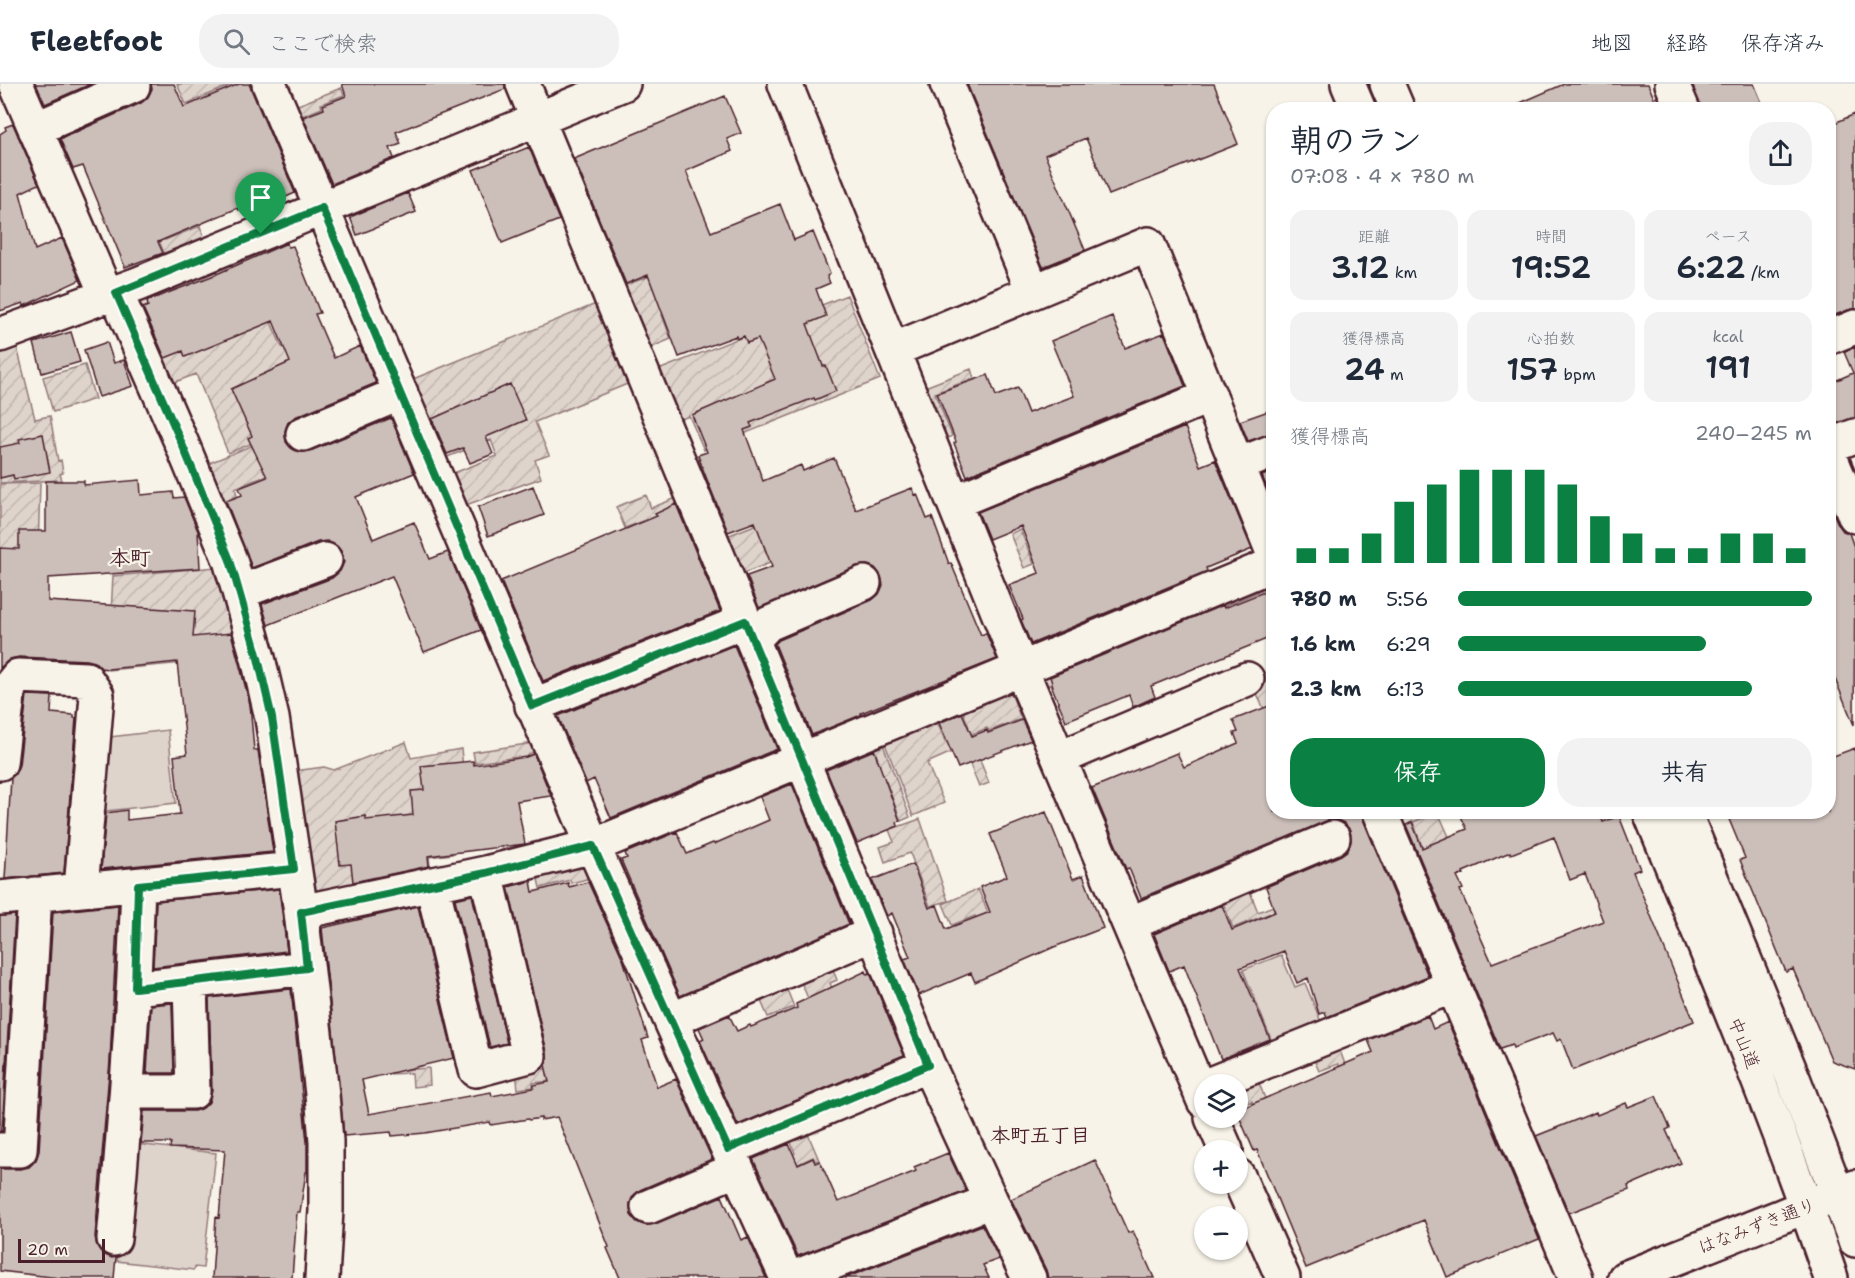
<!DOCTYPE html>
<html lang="ja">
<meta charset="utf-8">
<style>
body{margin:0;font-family:"Shantell Sans","Klee One",sans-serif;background:#f2f2f3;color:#1f2937;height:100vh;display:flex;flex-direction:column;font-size:22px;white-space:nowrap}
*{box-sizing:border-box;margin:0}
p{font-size:20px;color:#747a83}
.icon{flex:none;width:33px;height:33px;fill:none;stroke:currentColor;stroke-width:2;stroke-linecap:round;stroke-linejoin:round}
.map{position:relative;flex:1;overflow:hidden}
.panel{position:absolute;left:1266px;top:18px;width:570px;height:717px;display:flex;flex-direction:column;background:#fff;border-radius:24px;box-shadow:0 2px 4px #0004}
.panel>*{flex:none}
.fabs{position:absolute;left:1194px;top:990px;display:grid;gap:12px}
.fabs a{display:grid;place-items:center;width:54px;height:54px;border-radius:50%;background:#fff;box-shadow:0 2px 4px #0004;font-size:30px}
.scale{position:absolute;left:18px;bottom:15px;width:87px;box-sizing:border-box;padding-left:6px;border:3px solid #4a1f2b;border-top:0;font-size:16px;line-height:21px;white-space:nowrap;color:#4a1f2b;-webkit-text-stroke:4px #f7f3e8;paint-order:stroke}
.pin{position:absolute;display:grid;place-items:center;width:51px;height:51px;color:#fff;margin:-62px -26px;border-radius:50% 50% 50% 0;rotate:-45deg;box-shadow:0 0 6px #0007}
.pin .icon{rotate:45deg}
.round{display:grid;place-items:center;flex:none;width:63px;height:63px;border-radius:24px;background:#f2f2f3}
.summary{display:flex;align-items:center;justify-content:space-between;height:102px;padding:0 24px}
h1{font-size:33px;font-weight:600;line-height:45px}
.metrics{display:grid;grid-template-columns:repeat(3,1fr);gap:9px;height:102px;padding:6px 24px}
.metrics div{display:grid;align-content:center;border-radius:15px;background:#f2f2f3;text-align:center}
.metrics b{font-size:30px;font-weight:600}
.metrics small{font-size:16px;font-weight:400}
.metrics p{font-size:16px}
.chart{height:168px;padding:12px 24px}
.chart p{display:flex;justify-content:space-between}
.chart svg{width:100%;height:108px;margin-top:6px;stroke:#0b8043;stroke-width:6}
.cta{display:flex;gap:12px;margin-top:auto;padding:12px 24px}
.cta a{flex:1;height:69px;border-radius:24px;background:#0b8043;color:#fff;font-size:24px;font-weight:600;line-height:69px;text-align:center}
.cta a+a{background:#f2f2f3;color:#1f2937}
ul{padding:0 24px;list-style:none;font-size:20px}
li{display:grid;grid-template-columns:96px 72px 1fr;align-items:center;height:45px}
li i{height:15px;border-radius:8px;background:#0b8043}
header{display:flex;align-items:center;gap:36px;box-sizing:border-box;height:84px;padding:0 30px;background:#fff;border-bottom:2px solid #e0e1e3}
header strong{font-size:28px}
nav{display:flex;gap:33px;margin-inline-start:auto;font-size:21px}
.search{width:420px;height:54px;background:#f2f2f3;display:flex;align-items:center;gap:15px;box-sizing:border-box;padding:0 21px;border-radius:24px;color:#747a83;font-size:22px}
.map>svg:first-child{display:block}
.grass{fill:#ded4cc;stroke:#947a7c;stroke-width:1.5}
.garden{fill:url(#garden-furrows);stroke:#947a7c;stroke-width:1.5}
.building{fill:#ccbfb9;stroke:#4a1f2b;stroke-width:1.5;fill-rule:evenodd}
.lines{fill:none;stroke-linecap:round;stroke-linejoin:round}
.minor-casing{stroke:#4a1f2b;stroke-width:38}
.highway-casing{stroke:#4a1f2b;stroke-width:38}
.minor{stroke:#f7f3e8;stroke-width:33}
.highway{stroke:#f7f3e8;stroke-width:33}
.route-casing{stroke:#fff;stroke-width:12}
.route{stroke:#0b8043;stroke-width:8}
.labels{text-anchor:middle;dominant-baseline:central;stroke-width:4.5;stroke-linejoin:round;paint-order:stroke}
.street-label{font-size:18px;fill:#4a1f2b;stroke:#f7f3e8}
.neighbourhood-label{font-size:20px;font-weight:bold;fill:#4a1f2b;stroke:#f7f3e8}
.quarter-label{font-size:21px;font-weight:bold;fill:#4a1f2b;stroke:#f7f3e8}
</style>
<header>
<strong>Fleetfoot</strong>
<div class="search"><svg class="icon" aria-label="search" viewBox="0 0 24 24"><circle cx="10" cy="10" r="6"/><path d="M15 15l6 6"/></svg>ここで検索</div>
<nav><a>地図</a><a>経路</a><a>保存済み</a></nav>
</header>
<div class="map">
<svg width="1855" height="1194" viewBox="0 0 1855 1194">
<defs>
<pattern id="garden-furrows" width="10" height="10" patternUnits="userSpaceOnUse" patternTransform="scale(1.5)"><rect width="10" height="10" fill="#ded4cc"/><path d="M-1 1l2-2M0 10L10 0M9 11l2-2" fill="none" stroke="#c0b6af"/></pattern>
</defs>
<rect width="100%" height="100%" fill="#f7f3e8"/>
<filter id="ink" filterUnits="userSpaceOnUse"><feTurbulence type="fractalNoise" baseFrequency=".0167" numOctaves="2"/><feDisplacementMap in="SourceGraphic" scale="12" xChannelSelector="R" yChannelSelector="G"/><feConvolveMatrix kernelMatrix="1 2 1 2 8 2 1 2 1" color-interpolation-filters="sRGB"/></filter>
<g filter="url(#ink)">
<path class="grass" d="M168,646L176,719L97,728L102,654Z
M1281,871L1295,903L1305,899L1324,945L1275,965L1243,886Z
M135,1060L216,1069L203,1184L195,1183L194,1186L117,1177Z"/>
<path class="garden" d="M177,0H234L186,20Z
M341,4L344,11L321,20L322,24L302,32L304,36L299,38L293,23Z
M133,92L146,110L165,156L200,142L204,153L164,169Z
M711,169L684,223L662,231L671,255L642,267L618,204Z
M242,174L282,263L295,258L326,329L228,369L196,290L170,300L137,226L140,218Z
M847,211L880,295L704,366L689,332L671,339L651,289Z
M603,217L637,296L535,338L549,371L535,376L541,394L463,422L449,391L497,372L491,356L442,375L406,298Z
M17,263L35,335L50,332L58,377L61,376L63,389L60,390L62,396L0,399V269Z
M85,281L95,315L53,328L43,293Z
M971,285L974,294L935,309L952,352L946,355L925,303Z
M297,343L316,389L283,385L235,404L237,411L217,420L202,382Z
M40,399L36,536L0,535V400Z
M646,411L651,424L684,411L690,428L650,443L646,436L625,444L616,423Z
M765,437L763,460L767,471L775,469L778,476L741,490L727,452Z
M1020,445L1034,480L1024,484L1010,450Z
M217,483L250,573L108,586L113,492Z
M1262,496L1266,505L1061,589L1063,596L1047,602L1041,587Z
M1272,587L1273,627L1266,630L1251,596Z
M1008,601L1021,635L989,647L987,644L970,651L989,699L979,703L963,663L927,679L944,719L913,732L882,652L934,630L945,657L957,651V648L969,643L960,620Z
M881,655L910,733L901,737L886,697L874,702L844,708L834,681L817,688L856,665L864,686L880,681L872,658Z
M406,658L411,674L461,665L469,740L449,743L452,770L429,773L431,792L313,813L294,687L324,683L334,686Z
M534,659L537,667L529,670L535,685L543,683L549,698L527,702L522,693L518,673L475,679L473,668Z
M1438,728L1451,757L1423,765L1413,738Z
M920,735L948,817L930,822L910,769L885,778L880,763L894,758L889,746Z
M581,780L588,784L591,794L571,799L570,796L540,804L537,791Z
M1247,800L1258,828L1273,822L1283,824L1233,844L1220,811Z
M978,805L997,850L985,855L975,832L952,841L943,820Z
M831,880L837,896L830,899L834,909L810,919L799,893Z
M784,898L794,923L768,933L758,910Z
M1338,961L1346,983L1341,985L1338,980L1319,987L1312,971Z
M429,984L430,1001L413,1003L412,989L388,990V987Z
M550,984L551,997L533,999V1003L518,1005L516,988Z
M1257,994L1266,1017L1254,1022L1252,1017L1238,1023V1002Z
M805,1043L819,1076L815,1077L813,1073L790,1084L786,1073L795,1069L788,1051Z"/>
<path class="building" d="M36,0H91L45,20Z
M151,0H174L184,23L239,0H249L295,109L263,123L261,117L239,126L238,124L158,158L163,169L125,183L83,82L73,85L60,55L141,19L148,13L152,5Z
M342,0H505V5L396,48L401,60L390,64L394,74L332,100L303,33L324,25L323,21L346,12Z
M967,0H1214L1238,60L1109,111L1086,54L1045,71L1085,166L1043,183Z
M1564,0H1648L1654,14L1657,13L1662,26H1504Z
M1692,0H1754L1765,26H1701Z
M725,12L741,49L727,55L732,67L686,87L711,148L780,120L794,156L813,148L830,190L827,192L830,199L816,205L826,232L807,240L823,282H826L836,307L815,316L814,314L750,339L752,343L744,346L763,397L801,381L803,387L834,374L856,426L912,404L915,411L917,410L927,435L932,433L949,480L951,479L981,551L986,549L997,575L861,629V631L812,651L775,560L779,556L872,516L879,510L883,501L881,492L875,484L867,481L857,482L759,524L747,492L772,483L755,438L728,448L704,388L698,371L707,368L692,331L775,295L758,255L747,259L744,252L737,255L736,252L679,273L648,191L626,200L574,75Z
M1855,30V225L1848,226L1830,233L1828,42Z
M13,40L39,100L20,109L35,166L62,154L80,196L24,222L23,219L0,227V50L6,46L5,43Z
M529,63L559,136L502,159L473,86Z
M408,109L416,128L357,151L350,133Z
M287,159L288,163L293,162L320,229L315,230L334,274L360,262L376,299L295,333L288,338L285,347L286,358L291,364L300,368L310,367L391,334L414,389L356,413L373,455L414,438L430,475L448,468L481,546L424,568L392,492L268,541L262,520L332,494L340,487L344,478L342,469L337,462L327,457L318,458L252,484L226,417L242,411L239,404L267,393L248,354L252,352L231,305L290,278L273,237L185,273L183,267L165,274L143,224L148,222L147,217L212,192Z
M1112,232L1125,264L1164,249L1185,302L967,392L954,359L956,358L937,309L988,291L996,312L1018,304L1028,329L1074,312L1051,257Z
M71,248L80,278L42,289L34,259Z
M107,258L114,279L124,276L133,302L99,313L84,266Z
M1855,263V334L1832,341L1828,333V300L1853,289L1844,268Z
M510,300L526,336L486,353L493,370L470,379L463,364L447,370L432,335Z
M1274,325V349L1248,357L1240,337Z
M1185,343L1200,382L1215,376L1252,465L1206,484L1207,487L1031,560L1021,536L1023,535L1009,501L1039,489L1021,442L989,455L978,428Z
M43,350L50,388L14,395L13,391L0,394V363L20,359L19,355Z
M1274,387V420L1262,392Z
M140,396L141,411L173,408L174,414L184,413L198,447L200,484L48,494V517L195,527L193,553L231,549L250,620L254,666H258L273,768L101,785L106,729L127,726V736L180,730L174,672L187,670L177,578L108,585L101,584L95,578L87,576L19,573L10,575L0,584V464L19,465V447H46V397H84V401Z
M533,402L544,431L488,452L478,423Z
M1828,417L1838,440L1843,447L1849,449L1855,466L1854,641L1828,578Z
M676,420L720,527L543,597L501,497L657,432L655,430Z
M1274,504V552L1151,602L1155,613L1133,623L1129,611L1066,637L1052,603L1053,602L1050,593L1223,521L1224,524Z
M734,561L777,665L611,734L594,695L586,699L558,632Z
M27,611L52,612L51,629L74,631V634H76L64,789L5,795L11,694L15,690L19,681Z
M1274,620V728H1362L1363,735L1428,892L1327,933L1325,928L1319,930L1308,894L1297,899L1284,867L1240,884L1270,955L1221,975L1184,881L1169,887L1154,850L1222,821L1232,846L1275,828L1266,803L1341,771L1348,766L1351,757L1350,746L1344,739L1336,736L1326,737L1141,814L1129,784L1126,785L1092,704L1177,669L1184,683L1238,659L1234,649L1238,648L1233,636Z
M962,629L972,652L987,646L988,649L1022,636L1031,656L958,684L939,639Z
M1855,664V985L1832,977L1793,885L1786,888L1740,776L1745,774L1726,728H1828V674Z
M874,666L900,737L897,738L898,742L857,759L826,686Z
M534,670L551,712L517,717L525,760L428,772L429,782L353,798L351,780L340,781L335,737L366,732V736L413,731L411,707L424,706L421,682L473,677L474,681L526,673Z
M792,700L849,840L680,912L621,776L627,774L625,769L677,748L687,770L713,759L714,760L769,736L760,713Z
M1046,728L1073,795L1083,791L1103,844L1054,863L975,898L971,889L919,911L904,875L910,873L892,829L887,832L872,796L913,780L929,824L937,821L946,845L990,828L980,803L1007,792L990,750Z
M1459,728H1599L1603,738L1619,732L1640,785L1633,788L1694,937L1573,986L1561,955L1557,957L1553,949L1513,964L1512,961L1500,965L1406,741L1412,738L1422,764L1467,745ZM1554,753L1570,796L1585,790L1603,837L1492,879L1460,806L1463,805L1457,793L1464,790L1463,788L1510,768L1511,770Z
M531,797L533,808L568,799L569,803L588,798L623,875L648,954L642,956L657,1003L676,995L712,1075L640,1106L633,1112L630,1120L631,1131L637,1138L645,1141L655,1140L722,1112L741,1156L748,1153L766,1194H620L607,1164L609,1163L557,1033L541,1036V1034L529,1036L528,1035L491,1041L490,1038L425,1049L392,1052L391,1048L344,1052L322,844L418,822L454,974L362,996L369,1030L491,1008L492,1012L534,1004V1001L549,998L545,981L547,977V968L508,803Z
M279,805L287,867L153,883L156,817Z
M472,811L507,959L490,963L455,815Z
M118,821L110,977L95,1153L97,1162L103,1170L112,1174L116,1173L114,1194H60L0,1187V1085H20L29,1083L36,1076L39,1067L53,828Z
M15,831L2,1047H0V832Z
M866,887L867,890L870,889L904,971L738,1041L700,957L704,955L699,944L729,931L737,947L750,941L751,943L797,924L796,920Z
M291,905L307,1058V1088H306L300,1128H297L292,1194H212L216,1133L219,1134L225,1066L170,1064L171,1059H141L144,1027H194L203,1024L209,1018L212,1007L209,914Z
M172,919L174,989H147L151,921Z
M1428,932L1433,945L1448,938L1539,1155L1447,1193L1424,1136L1306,1184L1257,1066L1254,1067L1238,1030V1026L1373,968L1368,956Z
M1656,1012L1670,1044L1666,1046L1681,1079L1628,1102L1629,1106L1569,1129L1536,1052L1596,1028L1597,1031L1626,1019L1628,1023Z
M789,1060L798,1081L813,1074L815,1079L820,1077L838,1118L916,1087L914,1083L948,1069L966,1107L798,1172L753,1075Z
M1095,1076L1128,1149L1133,1147L1154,1194H1048L1046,1186L1011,1115Z
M982,1141L999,1175L983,1181L989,1194H845Z"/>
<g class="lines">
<defs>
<path id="minor" d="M16,0L107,212
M269,0L593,762L728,1065L787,1194
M523,0L928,981L991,1117L1029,1194
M785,0L1021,585L1204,1017
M947,0L1033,207
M1672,0L1683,26
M35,45L133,2
M116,209L182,360L230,476L258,574L272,634L301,828L322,1010L326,1057V1126L322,1194
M0,251L138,200L623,0
M1828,254L1855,243
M893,266L1148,160L1274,471
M303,350L401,309
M1828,362L1855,352
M1828,368L1855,432
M1238,381L1274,367
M954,418L1210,312
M240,508L325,476
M753,556L768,540L864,499
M532,622L745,537
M1060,674L1247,595
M0,679L9,603L18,592L86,595L97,611L81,805
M1380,728L1576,1194
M432,800L476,986L529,972L486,789
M0,814L294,785
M301,828L486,789L593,762L1274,480
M1129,840L1333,754
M135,904L307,884
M671,936L875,849
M1210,1000L1453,902
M128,1008H193L190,898
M1212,1034L1226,1066
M728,1065L928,981
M0,1066H20L35,810
M1238,1092L1283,1194
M648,1123L737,1085
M114,1155C125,1037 134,919 138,801
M793,1194L991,1117
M1625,1194L1855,1103"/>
<path id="highway" d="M1348,0L1359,26
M1387,0L1398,26
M1650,728C1713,882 1777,1036 1831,1194
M1684,728L1793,994L1855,1156"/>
</defs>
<use href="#minor" class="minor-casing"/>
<use href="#highway" class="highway-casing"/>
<use href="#minor" class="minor"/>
<use href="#highway" class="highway"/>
</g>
</g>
<g class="lines" filter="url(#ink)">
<defs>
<path id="route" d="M322,124L532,622L745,537L928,981L728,1065L593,762L486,789L301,828L307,884L135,904L138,801L294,785L272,634L258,574L230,476L182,360L116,209Z"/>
</defs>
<use href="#route" class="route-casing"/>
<use href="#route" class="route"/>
</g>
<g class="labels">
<g class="street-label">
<text transform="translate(1744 959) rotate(68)">中山道</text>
<text transform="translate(1757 1142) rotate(-21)">はなみずき通り</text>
</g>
<g class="neighbourhood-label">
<text x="1040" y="1051">本町五丁目</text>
</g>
<g class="quarter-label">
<text x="130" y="474">本町</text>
</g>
</g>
</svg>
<div class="fabs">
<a><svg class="icon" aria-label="layers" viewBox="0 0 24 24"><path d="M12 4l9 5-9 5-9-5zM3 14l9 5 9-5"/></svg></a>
<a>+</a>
<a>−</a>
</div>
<div class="scale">20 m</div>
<div class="pin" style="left:261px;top:150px;background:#1e9e55"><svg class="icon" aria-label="arrive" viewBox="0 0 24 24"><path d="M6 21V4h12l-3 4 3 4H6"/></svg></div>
<section class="panel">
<div class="summary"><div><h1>朝のラン</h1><p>07:08 · 4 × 780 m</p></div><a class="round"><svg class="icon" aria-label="share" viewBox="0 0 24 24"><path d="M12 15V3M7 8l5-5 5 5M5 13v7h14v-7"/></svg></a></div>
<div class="metrics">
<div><p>距離</p><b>3.12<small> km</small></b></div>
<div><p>時間</p><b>19:52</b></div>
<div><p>ペース</p><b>6:22<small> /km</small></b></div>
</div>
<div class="metrics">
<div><p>獲得標高</p><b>24<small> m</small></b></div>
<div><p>心拍数</p><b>157<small> bpm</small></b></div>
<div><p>kcal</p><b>191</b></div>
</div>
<div class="chart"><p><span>獲得標高</span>240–245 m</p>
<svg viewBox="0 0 160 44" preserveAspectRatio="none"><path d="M5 44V38M15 44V38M25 44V32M35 44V19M45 44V12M55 44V6M65 44V6M75 44V6M85 44V12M95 44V25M105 44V32M115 44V38M125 44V38M135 44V32M145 44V32M155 44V38"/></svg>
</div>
<ul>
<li><b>780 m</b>5:56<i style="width:100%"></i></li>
<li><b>1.6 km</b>6:29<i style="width:70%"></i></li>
<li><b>2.3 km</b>6:13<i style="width:83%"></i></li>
</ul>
<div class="cta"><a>保存</a><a>共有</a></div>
</section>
</div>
